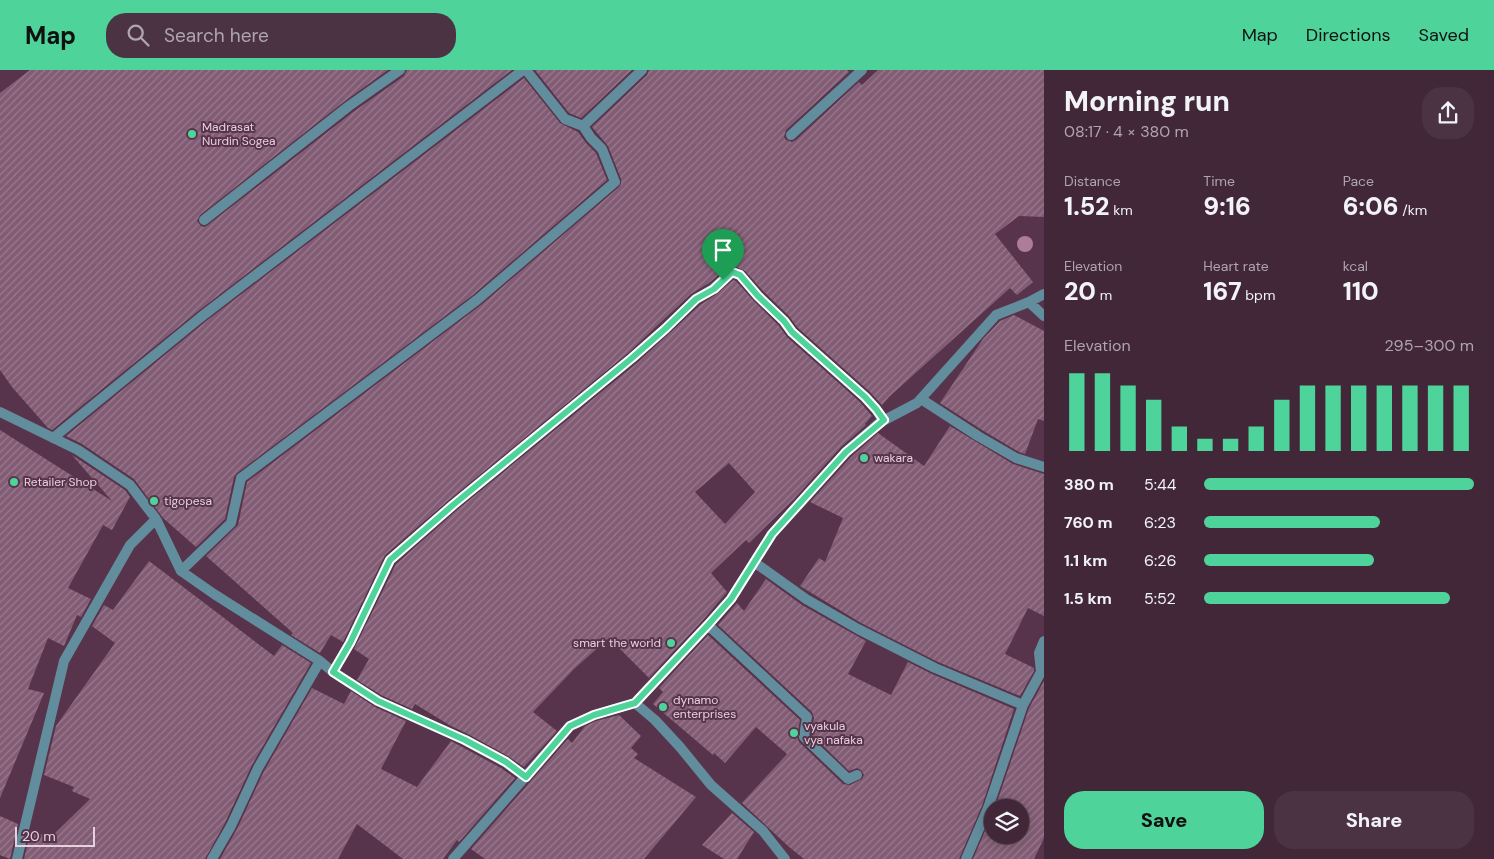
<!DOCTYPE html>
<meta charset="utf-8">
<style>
body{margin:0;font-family:"DM Sans",sans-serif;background:#4c3343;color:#f1f3f6;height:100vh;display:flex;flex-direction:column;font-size:19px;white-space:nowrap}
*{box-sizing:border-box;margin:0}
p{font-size:16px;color:#aea5ae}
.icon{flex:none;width:28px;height:28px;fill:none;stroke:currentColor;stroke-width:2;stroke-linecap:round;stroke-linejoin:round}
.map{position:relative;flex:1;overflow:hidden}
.side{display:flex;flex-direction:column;background:#412738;width:450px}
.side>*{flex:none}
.fabs{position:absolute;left:984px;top:729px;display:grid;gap:10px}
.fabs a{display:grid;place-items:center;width:45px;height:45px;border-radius:50%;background:#412738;box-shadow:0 2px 12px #0003,0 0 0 1px #5a4453;font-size:25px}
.scale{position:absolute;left:15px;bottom:12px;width:80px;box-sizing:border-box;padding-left:5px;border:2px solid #e7d1de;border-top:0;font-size:14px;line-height:18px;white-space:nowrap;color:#e7d1de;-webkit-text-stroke:4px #57344b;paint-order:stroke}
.pin{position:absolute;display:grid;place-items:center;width:42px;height:42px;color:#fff;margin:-51px -21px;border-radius:50% 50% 50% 0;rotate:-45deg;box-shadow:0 0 5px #0007}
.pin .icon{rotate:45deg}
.round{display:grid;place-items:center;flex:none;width:52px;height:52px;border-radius:20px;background:#4c3343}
.summary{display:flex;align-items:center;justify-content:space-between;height:85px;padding:0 20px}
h1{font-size:28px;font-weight:800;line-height:38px}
.stats{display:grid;grid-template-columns:repeat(3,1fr);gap:8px;height:85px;padding:5px 20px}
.stats div{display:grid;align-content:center}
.stats b{font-size:25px;font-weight:800}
.stats small{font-size:14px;font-weight:400}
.stats p{font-size:14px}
.chart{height:140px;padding:10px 20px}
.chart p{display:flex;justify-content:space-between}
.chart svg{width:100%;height:90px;margin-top:5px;stroke:#4ed39a;stroke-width:6}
.button{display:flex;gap:10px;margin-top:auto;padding:10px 20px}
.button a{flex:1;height:58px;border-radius:20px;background:#4ed39a;color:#111;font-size:20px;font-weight:800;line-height:58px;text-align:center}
.button a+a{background:#4c3343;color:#f1f3f6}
ul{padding:0 20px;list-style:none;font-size:16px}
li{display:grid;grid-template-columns:80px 60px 1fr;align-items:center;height:38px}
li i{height:12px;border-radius:6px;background:#4ed39a}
header{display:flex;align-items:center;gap:30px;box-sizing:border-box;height:70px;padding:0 25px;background:#4ed39a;color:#111}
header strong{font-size:24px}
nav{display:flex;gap:28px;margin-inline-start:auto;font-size:18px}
.search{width:350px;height:45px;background:#4c3343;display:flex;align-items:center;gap:12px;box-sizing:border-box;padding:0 18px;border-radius:20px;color:#aea5ae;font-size:19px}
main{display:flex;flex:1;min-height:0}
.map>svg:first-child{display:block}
.building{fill:url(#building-hatch);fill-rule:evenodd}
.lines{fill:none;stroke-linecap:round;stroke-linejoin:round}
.street{stroke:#618d9c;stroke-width:10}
.tree{fill:#ae7c9b}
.route-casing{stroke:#fff;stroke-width:10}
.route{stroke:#4ed39a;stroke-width:6}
.poi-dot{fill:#4ed39a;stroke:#57344b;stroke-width:2}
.labels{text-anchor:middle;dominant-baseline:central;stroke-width:4;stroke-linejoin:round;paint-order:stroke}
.poi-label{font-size:12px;fill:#e7d1de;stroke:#57344b;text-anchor:start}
</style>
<header>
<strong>Map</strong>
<div class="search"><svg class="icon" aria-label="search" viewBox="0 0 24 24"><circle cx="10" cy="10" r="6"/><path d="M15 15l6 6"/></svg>Search here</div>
<nav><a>Map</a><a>Directions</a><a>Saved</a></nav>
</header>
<main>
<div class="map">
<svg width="1044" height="789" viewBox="0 0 1044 789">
<defs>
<pattern id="building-hatch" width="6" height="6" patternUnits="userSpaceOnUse" patternTransform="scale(1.25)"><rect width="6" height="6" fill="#825c74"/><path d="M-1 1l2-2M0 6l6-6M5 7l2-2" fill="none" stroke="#9a7a8e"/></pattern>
</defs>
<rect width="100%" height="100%" fill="#57344b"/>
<path class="building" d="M30,0H388L345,31L200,145L197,151L201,156L204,157L208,155L353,42L404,6L407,0H512L197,242L52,360L48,358L12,317L0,300V23Z
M535,0H632L581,48L569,43Z
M649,0H847L849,2L786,60L784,67L786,70L792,72L796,70L859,12L862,15L878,0H1044V147L1019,146L995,164L1033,212L1017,225L1010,218L890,326L882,335L870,322L797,257L789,246L763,221L745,201L734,196L728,197L709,213L691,224L628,283L449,430L385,485L343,572L331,565L320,583L291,565L293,563L206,486L238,455L247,412L481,235L619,117L621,114V109L608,76L592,57L647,5Z
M524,8L560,53L578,62L586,73L596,83L607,110L473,225L237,403L234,407L225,449L196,477L163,448L134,409L82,374L66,366L205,252Z
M733,210L736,211L753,230L779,256L787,267L860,332L872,346L865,354L866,355L841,377L794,429L749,473L746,470L711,503L727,522L703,550L649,608L609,568L575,598L533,642L557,661L524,697L508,686L468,664L451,656L415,634L412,639L381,625L357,610L369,589L354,579L396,494L457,440L637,293L700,235L717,224ZM729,393L755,422L725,454L695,422Z
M1014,245L1044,261V351L1038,349L1025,384L1019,382L982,360L940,333L983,269L1000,251Z
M950,356L1013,394L1044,404V546L1028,538L1005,584L1034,598V601L1020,626L938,592L861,553L800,516L819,488L825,492L843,448L810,432L851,387L878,363L924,396Z
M0,360L112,431L72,385L125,420L130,427L112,460L103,455L68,518L91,529L81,547L77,545L64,576L48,568L28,619L44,623L0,728Z
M149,491L274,586L282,575L311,593L252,695L225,753L205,789H24L31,760L50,768L90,729L72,721L74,717L44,705L56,656L115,573L92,556L104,535L113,540Z
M766,509L802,535L866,571L848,604L891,625L908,592L932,604L1014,639L982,736L959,789H804L788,776L742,733L787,684L756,657L725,693L714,683L713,685L653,634L663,622L659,618L708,565L800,650L797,666L799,672L843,714L850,715L862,709L864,705L861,700L857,698L849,701L811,664L814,648L812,642L718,555L737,533L744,541Z
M1044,611V768L1034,789H973L992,745V765H1020V738H995L1029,638Z
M312,618L344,634L351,621L375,637L406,651L381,699L417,717L451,671L501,698L515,708L459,772L457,770L443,789H403L357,754L338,789H220L237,759L264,701Z
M619,645L641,666L631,678L638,684L634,688L696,727L644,789H485L471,779L568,669L572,673L585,656L596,651Z
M732,743L754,762L737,789H724L702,775Z
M0,746L18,754L10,789L0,785Z"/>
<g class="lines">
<path class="street" d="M526,0L565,49L583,56
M791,65L862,0
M204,150L349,36L400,0
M1029,232L1044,246
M921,329L978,366L1016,388L1044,397
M0,342L78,380L130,415L156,449L181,501L214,524L320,591L258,698L231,756L212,789
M53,368L201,247L523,0
M754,492L806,529L858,559L935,598L1023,635
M181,501L231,453L241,408L477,230L615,112L602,79L591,68L583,56L642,0
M708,555L807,647L804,667L848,709L857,705
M320,591L333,602L378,631L465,670L505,692L526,707
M333,602L350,573L390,490L453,435L632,288L665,259L696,229L713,219L732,202L740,205L758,226L784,251L792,262L865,327L876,339L883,350
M635,633L655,650L680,677L711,715L763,761L785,789
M17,789L64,591L130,475L156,449
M453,789L570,656L594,645L635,633L708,555L731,529L772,464L846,382L879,353L917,333L996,245L1029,232L1044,224
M966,789L988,738L1023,635L1041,602L1039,583L1044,571"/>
</g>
<circle class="tree" cx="1025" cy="174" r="8"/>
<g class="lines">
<defs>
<path id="route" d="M732,202L740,205L758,226L784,251L792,262L865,327L876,339L884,350L846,382L772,464L731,529L708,555L635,633L594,645L570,656L526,707L506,692L465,670L378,631L333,602L350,573L390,490L453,435L632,288L665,259L696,229L714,219Z"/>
</defs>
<use href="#route" class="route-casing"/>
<use href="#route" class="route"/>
</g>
<g class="poi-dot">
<circle cx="192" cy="64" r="5"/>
<circle cx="864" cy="388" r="5"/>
<circle cx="14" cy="412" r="5"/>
<circle cx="154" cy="431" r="5"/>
<circle cx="671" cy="573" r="5"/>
<circle cx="663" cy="637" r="5"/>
<circle cx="794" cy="663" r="5"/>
</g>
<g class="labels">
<g class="poi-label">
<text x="202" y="57">Madrasat<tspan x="202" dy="14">Nurdin Sogea</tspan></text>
<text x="874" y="388">wakara</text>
<text x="24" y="412">Retailer Shop</text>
<text x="164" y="431">tigopesa</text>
<text x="661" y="573" text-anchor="end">smart the world</text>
<text x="673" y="630">dynamo<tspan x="673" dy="14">enterprises</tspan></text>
<text x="804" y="656">vyakula<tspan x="804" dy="14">vya nafaka</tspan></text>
</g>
</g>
</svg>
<div class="fabs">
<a><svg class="icon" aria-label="layers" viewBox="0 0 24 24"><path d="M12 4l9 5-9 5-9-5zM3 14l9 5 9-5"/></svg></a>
</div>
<div class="scale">20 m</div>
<div class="pin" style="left:723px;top:210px;background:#1e9e55"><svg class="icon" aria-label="arrive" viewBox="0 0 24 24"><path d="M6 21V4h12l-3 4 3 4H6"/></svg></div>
</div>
<section class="side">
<div class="summary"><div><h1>Morning run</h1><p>08:17 · 4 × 380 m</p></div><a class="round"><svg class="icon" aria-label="share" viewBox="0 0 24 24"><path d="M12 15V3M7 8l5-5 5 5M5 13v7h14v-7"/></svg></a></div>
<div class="stats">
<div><p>Distance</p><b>1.52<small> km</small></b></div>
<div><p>Time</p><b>9:16</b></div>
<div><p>Pace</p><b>6:06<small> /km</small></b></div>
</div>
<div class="stats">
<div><p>Elevation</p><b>20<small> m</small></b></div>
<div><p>Heart rate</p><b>167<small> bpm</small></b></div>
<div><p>kcal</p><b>110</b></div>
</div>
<div class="chart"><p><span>Elevation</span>295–300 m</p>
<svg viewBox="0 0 160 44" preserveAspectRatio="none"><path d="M5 44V6M15 44V6M25 44V12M35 44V19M45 44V32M55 44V38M65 44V38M75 44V32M85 44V19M95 44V12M105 44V12M115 44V12M125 44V12M135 44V12M145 44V12M155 44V12"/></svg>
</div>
<ul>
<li><b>380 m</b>5:44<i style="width:100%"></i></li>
<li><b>760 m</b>6:23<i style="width:65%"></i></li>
<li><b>1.1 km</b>6:26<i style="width:63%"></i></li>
<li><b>1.5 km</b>5:52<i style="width:91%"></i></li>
</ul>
<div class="button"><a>Save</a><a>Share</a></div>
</section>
</main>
